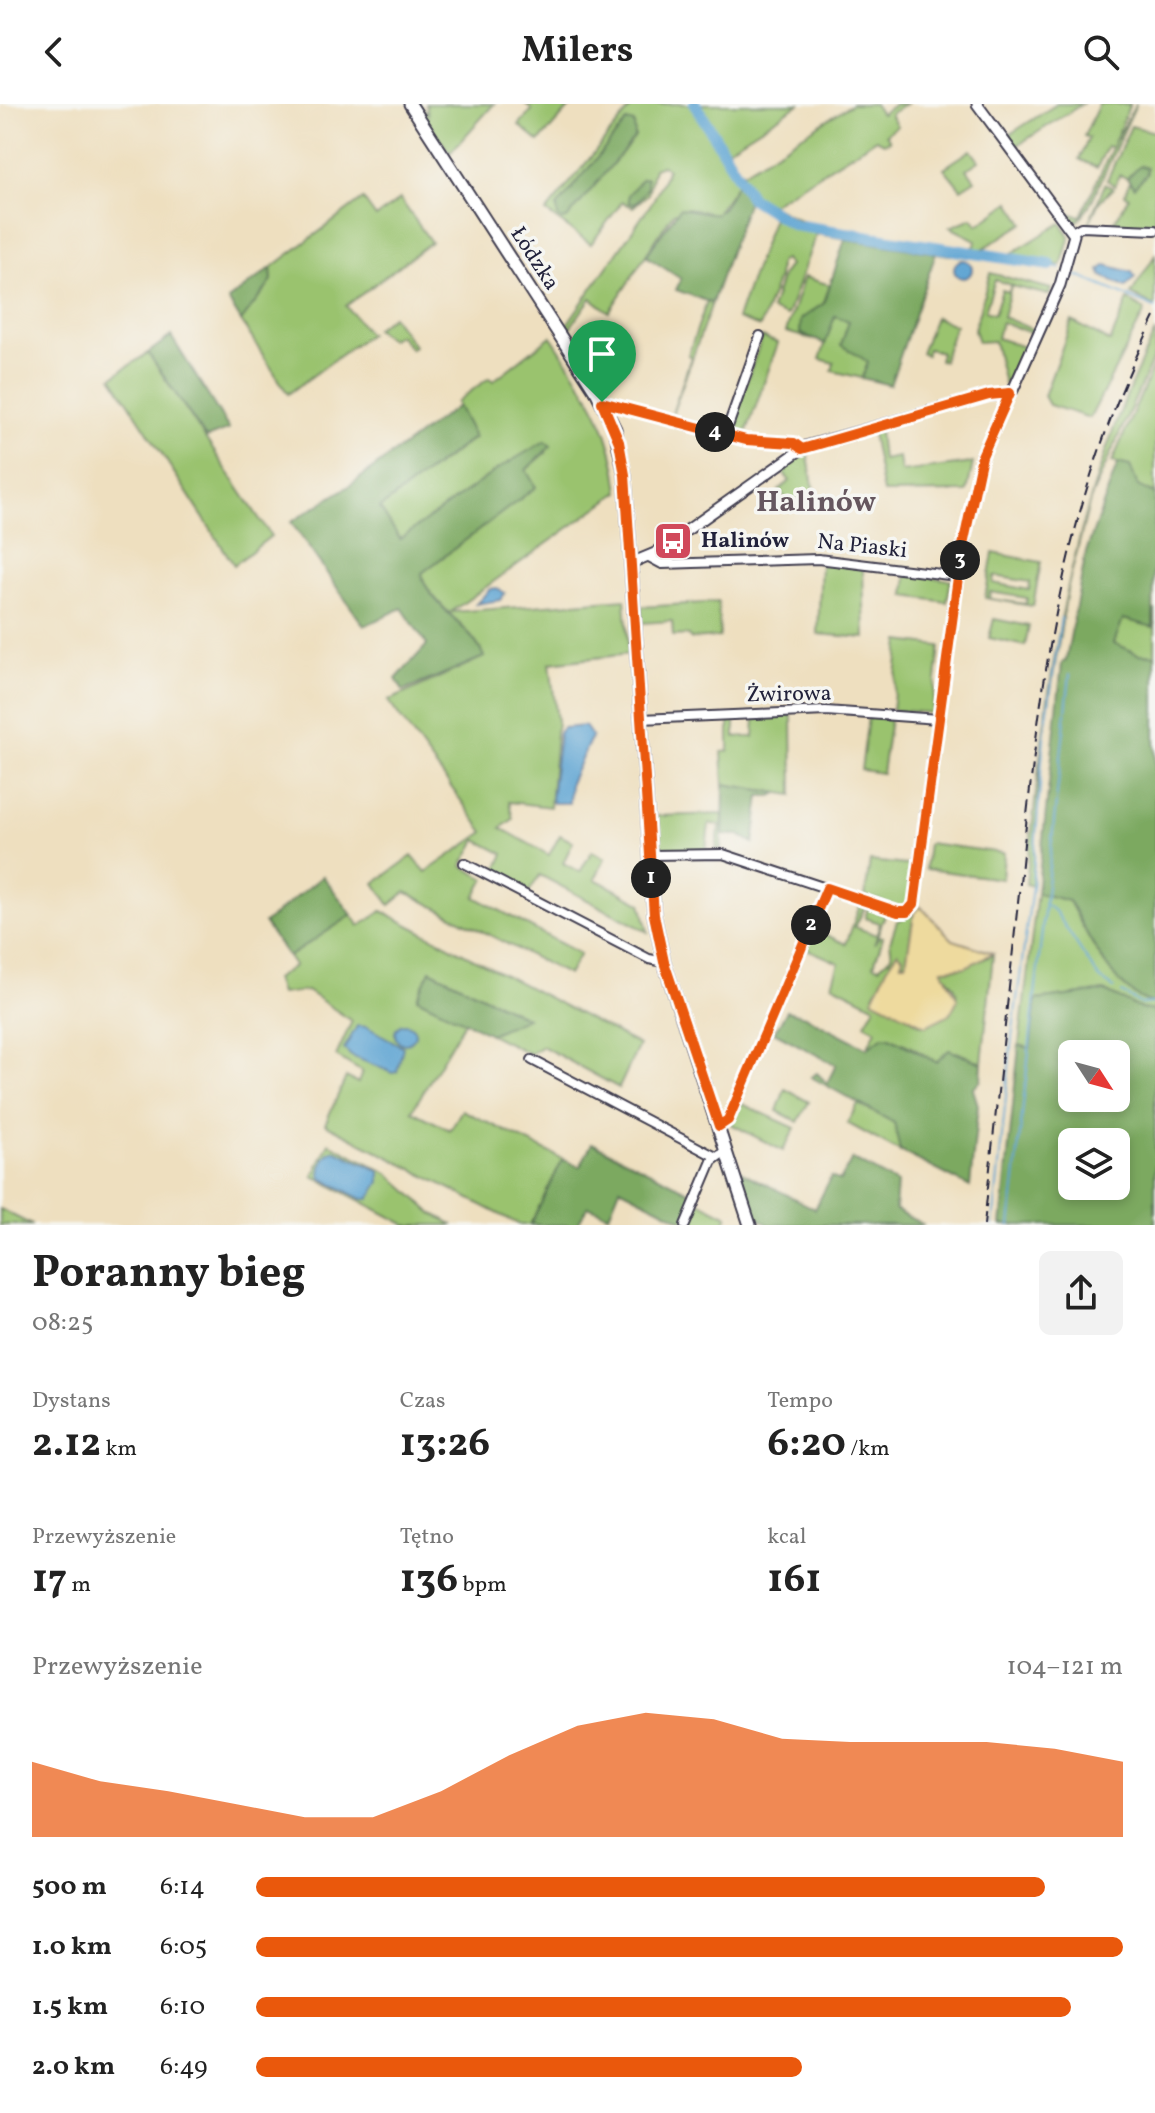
<!DOCTYPE html>
<html lang="pl">
<meta charset="utf-8">
<style>
body{margin:0;font-family:Vollkorn,serif;background:#f2f2f2;color:#222;height:100vh;display:flex;flex-direction:column;font-size:30px;white-space:nowrap}
*{box-sizing:border-box;margin:0}
p{font-size:26px;color:#767676}
.icon{flex:none;width:44px;height:44px;fill:none;stroke:currentColor;stroke-width:2;stroke-linecap:round;stroke-linejoin:round}
.map{position:relative;height:1121px;overflow:hidden}
.details{display:flex;flex-direction:column;background:#fff;flex:1}
.details>*{flex:none}
.needle{width:52px;rotate:126deg}
.fabs{position:absolute;left:1058px;top:936px;display:grid;gap:16px}
.fabs a{display:grid;place-items:center;width:72px;height:72px;border-radius:12px;background:#fff;box-shadow:0 4px 12px #0003;font-size:40px}
.pin{position:absolute;display:grid;place-items:center;width:68px;height:68px;color:#fff;margin:-82px -34px;border-radius:50% 50% 50% 0;rotate:-45deg;box-shadow:0 0 8px #0007}
.pin .icon{rotate:45deg}
.km{position:absolute;width:40px;height:40px;margin:-20px;border-radius:50%;background:#222;color:#fff;font-size:22px;line-height:40px;text-align:center}
.round{display:grid;place-items:center;flex:none;width:84px;height:84px;border-radius:12px;background:#f2f2f2}
.overview{display:flex;align-items:center;justify-content:space-between;height:136px;padding:0 32px}
h1{font-size:44px;font-weight:700;line-height:60px}
.figures{display:grid;grid-template-columns:repeat(3,1fr);gap:12px;height:136px;padding:8px 32px}
.figures div{display:grid;align-content:center}
.figures b{font-size:40px;font-weight:700}
.figures small{font-size:22px;font-weight:400}
.figures p{font-size:22px}
.chart{height:224px;padding:16px 32px}
.chart p{display:flex;justify-content:space-between}
.chart svg{width:100%;height:144px;margin-top:8px;fill:#ea580c;opacity:.7}
ul{padding:0 32px;list-style:none;font-size:26px}
li{display:grid;grid-template-columns:128px 96px 1fr;align-items:center;height:60px}
li i{height:20px;border-radius:10px;background:#ea580c}
header{display:flex;justify-content:space-between;align-items:center;height:104px;padding:0 32px;background:#fff;font-size:36px;font-weight:700}
.map>svg:first-child{display:block}
.green{fill:#9ac36e;stroke:#5e7254;stroke-width:2;fill-rule:evenodd}
.forest{fill:#7ba961;stroke:#4e664e;stroke-width:2;fill-rule:evenodd}
.sand{fill:#eeda9e;stroke:#887e6c;stroke-width:2}
.water{fill:#5ca3d2;stroke:#3f6286;stroke-width:2}
.lines{fill:none;stroke-linecap:round;stroke-linejoin:round}
.stream{stroke:#5ca3d2;stroke-width:2}
.river{stroke:#5ca3d2;stroke-width:12}
.minor-casing{stroke:#413e4f;stroke-width:12}
.tertiary-casing{stroke:#413e4f;stroke-width:13}
.secondary-casing{stroke:#413e4f;stroke-width:15}
.minor{stroke:#fff;stroke-width:8}
.tertiary{stroke:#fff;stroke-width:9}
.secondary{stroke:#fff;stroke-width:11}
.rail{stroke:#22223b;stroke-width:2;stroke-dasharray:12 6;stroke-linecap:butt}
.route-casing{stroke:#fff;stroke-width:16}
.route{stroke:#ea580c;stroke-width:10}
.labels{text-anchor:middle;dominant-baseline:central;stroke-width:7;stroke-linejoin:round;paint-order:stroke}
.street-label{font-size:22px;fill:#22223b;stroke:#f6f6f2}
.poi-label{font-size:22px;font-weight:bold;fill:#22223b;stroke:#f6f6f2;text-anchor:start}
.district-label{font-size:30px;font-weight:bold;fill:#66575f;stroke:#f6f6f2}
</style>
<header><svg class="icon" aria-label="back" viewBox="0 0 24 24"><path d="M15 5l-7 7 7 7"/></svg>Milers<svg class="icon" aria-label="search" viewBox="0 0 24 24"><circle cx="10" cy="10" r="6"/><path d="M15 15l6 6"/></svg></header>
<div class="map">
<svg width="1155" height="1121" viewBox="0 0 1155 1121">
<rect width="100%" height="100%" fill="#f6f6f2"/>
<filter id="ink" filterUnits="userSpaceOnUse"><feTurbulence type="fractalNoise" baseFrequency=".0125" numOctaves="2"/><feDisplacementMap in="SourceGraphic" scale="16" xChannelSelector="R" yChannelSelector="G"/><feConvolveMatrix kernelMatrix="1 2 1 2 8 2 1 2 1" color-interpolation-filters="sRGB"/></filter>
<filter id="wash" filterUnits="userSpaceOnUse"><feTurbulence type="fractalNoise" baseFrequency=".006" numOctaves="4" result="noise"/><feDisplacementMap in="SourceGraphic" scale="32" xChannelSelector="R" yChannelSelector="G"/><feGaussianBlur stdDeviation="1.8" result="paint"/><feColorMatrix in="noise" values="0 0 0 0 0 0 0 0 0 0 0 0 0 0 0 0 0 1.4 0 .05"/><feComposite in="paint" operator="in"/></filter>
<g filter="url(#wash)">
<rect width="100%" height="100%" fill="#eedfbf"/>
<path class="green" d="M414,0H419L428,10L426,0H494L450,49Z
M526,0H573L539,38L519,21L532,6Z
M634,0H799L726,46L742,69L852,0H874L881,10L895,0H906L890,10L897,22L886,30L890,37L884,39L876,35L770,101L816,124L851,126L966,147L975,142L976,136L950,123L972,114L978,121L1010,98L1024,119L976,149L949,151L816,130L787,212L771,206L782,171L789,161L784,155L779,159L778,174L760,223L737,215L773,113L748,96L738,79L715,110L688,104L673,109L609,208L591,194L570,224V231L565,223L653,97L668,65L662,61L654,64L648,90L633,103L622,98L591,140L546,108Z
M1057,0H1082L1015,43L1007,32Z
M1099,0H1130L1112,43L1136,0L1089,103L1078,117L1068,114L1067,109L1081,112L1112,44L1107,42L1097,64L1079,55L1089,34L1084,32Z
M1131,22L1155,28V124L1088,120L1105,80L1113,84L1099,98L1089,119L1113,120L1129,93L1125,90L1130,75L1119,71L1115,82L1107,76Z
M971,46L979,57L967,65L975,76L961,85L944,64Z
M363,95L376,113L400,95L431,138L346,202L369,230L288,290L241,217L272,177L271,164Z
M1061,119L1070,132L1061,162L1009,151Z
M1155,151V203L1131,190Z
M990,169L1051,185L1049,191L1011,182L1003,213L1034,226L1033,230L1001,218L997,234L1027,244L1014,271L1004,280L994,237L978,238L974,226ZM995,176L1011,181L1009,188L1002,186L994,210L985,207Z
M804,173L830,181L811,235L786,228Z
M1128,196L1145,206L1143,211L1090,314L1049,301L1044,292L1072,217L1110,238Z
M707,197L712,199L671,313L691,253L688,251Z
M835,211L849,217L868,258L862,274L832,267L834,259L820,255Z
M392,212L414,242L411,245L399,231L390,235L375,225Z
M935,213L955,221L943,257L939,256L941,248L928,245L926,251L921,249Z
M1155,228V250L1090,396L1067,486L1042,643L1032,782L1026,780C1047,580 1065,413 1155,228Z
M551,232C587,288 612,319 619,388L451,508L625,495L629,550L550,559L557,617L550,703L509,698L513,715L501,724L549,751L560,731L573,738L563,759L580,768L592,747L605,754L595,775L641,799L648,828L540,771L529,788L495,769L504,750L477,736L462,762L485,775L475,793L580,850L568,871L406,788L390,801L375,779L412,752L426,768L484,728L388,597L484,553C472,522 424,495 422,469L535,383L526,366L547,348L498,365L400,436L380,404L474,334L456,298L489,274L493,277Z
M762,233L778,239L747,327L739,333L733,331L731,323Z
M148,249L271,432L234,461L112,273Z
M1155,258V390L1138,382L1130,362L1112,358Z
M879,327L882,356L899,353L901,368L973,359L967,388L883,389L872,329Z
M807,346L816,399L794,405L779,386L790,377L781,366Z
M993,449L1041,458L1033,502L985,494ZM994,472L1030,478L1029,486L993,479ZM990,488L1027,494L1026,500L989,495Z
M821,459L863,464L865,534L818,530Z
M907,470L951,476L947,498L905,492Z
M718,498L720,533L690,535L689,531L673,532L672,517L642,519L641,503Z
M1155,505V551L1138,550L1113,539L1123,515L1153,522Z
M994,515L1029,522L1025,542L989,534Z
M900,537L940,542L932,609L892,606Z
M792,611L793,691L724,680L722,648L729,647V615H735V633H754L755,614Z
M868,613L890,615L882,669L861,666Z
M723,710L721,745H716L720,721L709,720L706,746L663,747L657,742L655,712Z
M928,739L1004,749L1002,775L925,765Z
M870,757L915,762L911,797L901,804L865,792Z
M1037,789L1069,797C1087,830 1115,893 1155,899V907L1141,905L1105,887L1037,896L1030,944L1019,941Z
M860,801L865,803L855,823L876,831L880,819L865,814L868,804L885,811L874,840L879,832L883,833L874,861L879,863L892,852L890,838L897,817L914,810L906,859L891,857L874,891L921,921C938,918 966,903 954,882C950,875 944,872 942,865L960,864L993,851L982,959L957,948L936,958C913,945 891,924 867,944L876,926L865,920L875,902L832,880L839,859L807,845L815,826L846,840Z
M382,807L639,941L619,984L542,942L530,950L490,930L526,913L430,866L417,894L465,917L412,1007L450,1026L462,1006L563,1055L530,1121H520L325,1020L346,973L358,979L362,968L336,952L352,917L307,887L280,890L275,875L294,862L288,853L352,811L360,822Z
M785,985L809,998L798,1018L777,1007Z
M740,999L795,1024L783,1047L731,1020Z
M858,1000L895,1019L900,1048L847,1019Z
M329,1039L388,1069L432,1109L454,1121H406L313,1072Z
M700,1098L728,1112L723,1121H690Z
M0,1105L32,1121H0Z"/>
<path class="forest" d="M627,17L634,19L635,33L567,115L562,116L558,113L557,103Z
M1140,61L1147,64V70L1134,83L1127,74Z
M647,74V85L635,100L629,99L628,91L641,75Z
M737,79L748,96L712,199L676,186L681,175L646,152L680,104L715,110L723,103Z
M845,135L936,149L890,281L862,274L868,258L841,241L849,217L835,212L825,240L800,229L801,215L824,199Z
M271,164L272,177L241,217L228,196Z
M171,232L229,325H230L206,334L148,249Z
M458,302L474,333L380,404L400,435L498,365L545,337L551,342L526,366L536,383L422,469C423,495 472,523 484,553L403,587L396,575L427,541L402,504L364,522L291,418L349,382Z
M1118,359L1130,362L1138,382L1155,390L1153,523L1123,515L1114,539L1138,550L1155,551V899C1115,893 1088,830 1069,797L1037,789L1062,559L1066,556L1086,448Z
M724,680L778,689L772,692H760L754,739L739,731H723Z
M323,772L352,811L288,853L264,819Z
M430,866L527,914L490,930L417,894Z
M1105,887L1141,905L1155,907V1121H1001L1019,941L1030,944L1036,896ZM1072,950H1116V994H1072ZM1072,1038H1116V1082H1072Z
M787,907L805,912L867,944L883,932L890,933L936,958L949,946L982,959L981,976L973,985L978,1001L970,1083L900,1047L894,1019L811,973L817,969L827,979L836,961L774,928Z
M592,1039L695,1090L684,1117L620,1084L609,1111L588,1102L577,1121H530L563,1055L580,1063Z
M852,1055L897,1079L895,1106L924,1121H769L755,1112L740,1067L815,1105L831,1073L840,1077Z"/>
<path class="sand" d="M920,802L953,836L993,849L966,863L942,865L958,895L950,910L926,922L873,895L887,864L898,848L903,853L901,859H906L914,810Z"/>
<path class="water" d="M954 165a9 9 0 1 1 18 0a9 9 0 1 1-18 0Z
M1106,161L1132,168L1135,173L1126,183L1102,172L1100,166Z
M497,484L505,489L500,496L476,500L490,485Z
M585,622L592,632L570,679L569,699H553L551,695L559,629L563,624Z
M395 930a10 10 0 1 1 20 0a10 10 0 1 1-20 0Z
M357,922L367,923L403,943L397,968L393,969L351,952L344,945Z
M334,1046L380,1067V1078L369,1095H362L321,1074C318,1065 325,1050 334,1046Z"/>
<g class="lines">
<path class="stream" d="M1050,161L1060,165
M1066,167L1155,204
M1044,800L1055,807L1099,874L1114,884
M1122,889L1141,900L1155,899
M993,1121L1012,933L1032,783L1044,633L1061,514
M1010,1121L1070,570"/>
<path class="river" d="M695,0L751,94L794,121L1050,161"/>
</g>
</g>
<g filter="url(#ink)">
<g class="lines">
<defs>
<path id="minor" d="M1074,127L1081,123L1155,126
M602,298L746,336L794,339L802,345
M725,331L760,232
M649,453L662,460L818,455L957,472
M641,615L826,607L938,615
M650,751L723,750L895,807L905,808L913,802L959,462L982,352L1010,289
M464,759L649,855L664,858
M532,956L716,1053
M719,1022L728,1016L827,784
M685,1121L712,1057L720,1051"/>
<path id="tertiary" d="M631,459L655,449L806,342L989,291H1007L1013,286L1060,181L1074,131L977,0"/>
<path id="secondary" d="M410,0L597,289L615,325L625,371L654,811L664,858L750,1121"/>
</defs>
<use href="#minor" class="minor-casing"/>
<use href="#tertiary" class="tertiary-casing"/>
<use href="#secondary" class="secondary-casing"/>
<use href="#minor" class="minor"/>
<use href="#tertiary" class="tertiary"/>
<use href="#secondary" class="secondary"/>
<path class="rail" d="M984,1121C996,1007 1008,893 1020,779C1041,571 1061,403 1155,213"/>
</g>
</g>
<g class="lines" filter="url(#ink)">
<defs>
<path id="route" d="M1010,289L982,352L961,451L914,800L907,808H898L827,784L728,1016L719,1022L664,858L654,811L625,371L619,338L602,298L746,336L794,339L802,345L989,291Z"/>
</defs>
<use href="#route" class="route-casing"/>
<use href="#route" class="route"/>
</g>
<defs>
<symbol id="bus-square" viewBox="-11 -11 22 22"><rect x="-9" y="-9" width="18" height="18" rx="4" fill="#d1495b" stroke="#f6f6f2"/><path d="M-5-6H5V4H4V6H2V4H-2V6H-4V4H-5ZM-3.5-4V0h7V-4ZM-3.5 1.2v1.5H-2V1.2ZM2 1.2v1.5H3.5V1.2Z" fill="#fff"/></symbol>
</defs>
<g fill-rule="evenodd">
<use href="#bus-square" x="651" y="415" width="44" height="44"/>
</g>
<g class="labels">
<g class="street-label">
<text transform="translate(534 155) rotate(57)">Łódzka</text>
<text transform="translate(862 443) rotate(6)">Na Piaski</text>
<text transform="translate(789 591) rotate(-1)">Żwirowa</text>
</g>
<g class="poi-label">
<text x="701" y="437">Halinów</text>
</g>
<g class="district-label">
<text x="816" y="399">Halinów</text>
</g>
</g>
</svg>
<div class="fabs">
<a><svg class="needle" viewBox="-14 -14 28 28"><path d="M0-13l5 13h-10z" fill="#e53935"/><path d="M0 13l5-13h-10z" fill="#767676"/></svg></a>
<a><svg class="icon" aria-label="layers" viewBox="0 0 24 24"><path d="M12 4l9 5-9 5-9-5zM3 14l9 5 9-5"/></svg></a>
</div>
<div class="pin" style="left:602px;top:298px;background:#1e9e55"><svg class="icon" aria-label="arrive" viewBox="0 0 24 24"><path d="M6 21V4h12l-3 4 3 4H6"/></svg></div>
<b class="km" style="left:651px;top:774px">1</b>
<b class="km" style="left:811px;top:821px">2</b>
<b class="km" style="left:960px;top:456px">3</b>
<b class="km" style="left:715px;top:328px">4</b>
</div>
<section class="details">
<div class="overview"><div><h1>Poranny bieg</h1><p>08:25</p></div><a class="round"><svg class="icon" aria-label="share" viewBox="0 0 24 24"><path d="M12 15V3M7 8l5-5 5 5M5 13v7h14v-7"/></svg></a></div>
<div class="figures">
<div><p>Dystans</p><b>2.12<small> km</small></b></div>
<div><p>Czas</p><b>13:26</b></div>
<div><p>Tempo</p><b>6:20<small> /km</small></b></div>
</div>
<div class="figures">
<div><p>Przewyższenie</p><b>17<small> m</small></b></div>
<div><p>Tętno</p><b>136<small> bpm</small></b></div>
<div><p>kcal</p><b>161</b></div>
</div>
<div class="chart"><p><span>Przewyższenie</span>104–121 m</p>
<svg viewBox="0 0 160 44" preserveAspectRatio="none"><path d="M0 44V21L10 27L20 30L30 34L40 38L50 38L60 30L70 19L80 10L90 6L100 8L110 14L120 15L130 15L140 15L150 17L160 21V44z"/></svg>
</div>
<ul>
<li><b>500 m</b>6:14<i style="width:91%"></i></li>
<li><b>1.0 km</b>6:05<i style="width:100%"></i></li>
<li><b>1.5 km</b>6:10<i style="width:94%"></i></li>
<li><b>2.0 km</b>6:49<i style="width:63%"></i></li>
</ul>
</section>
